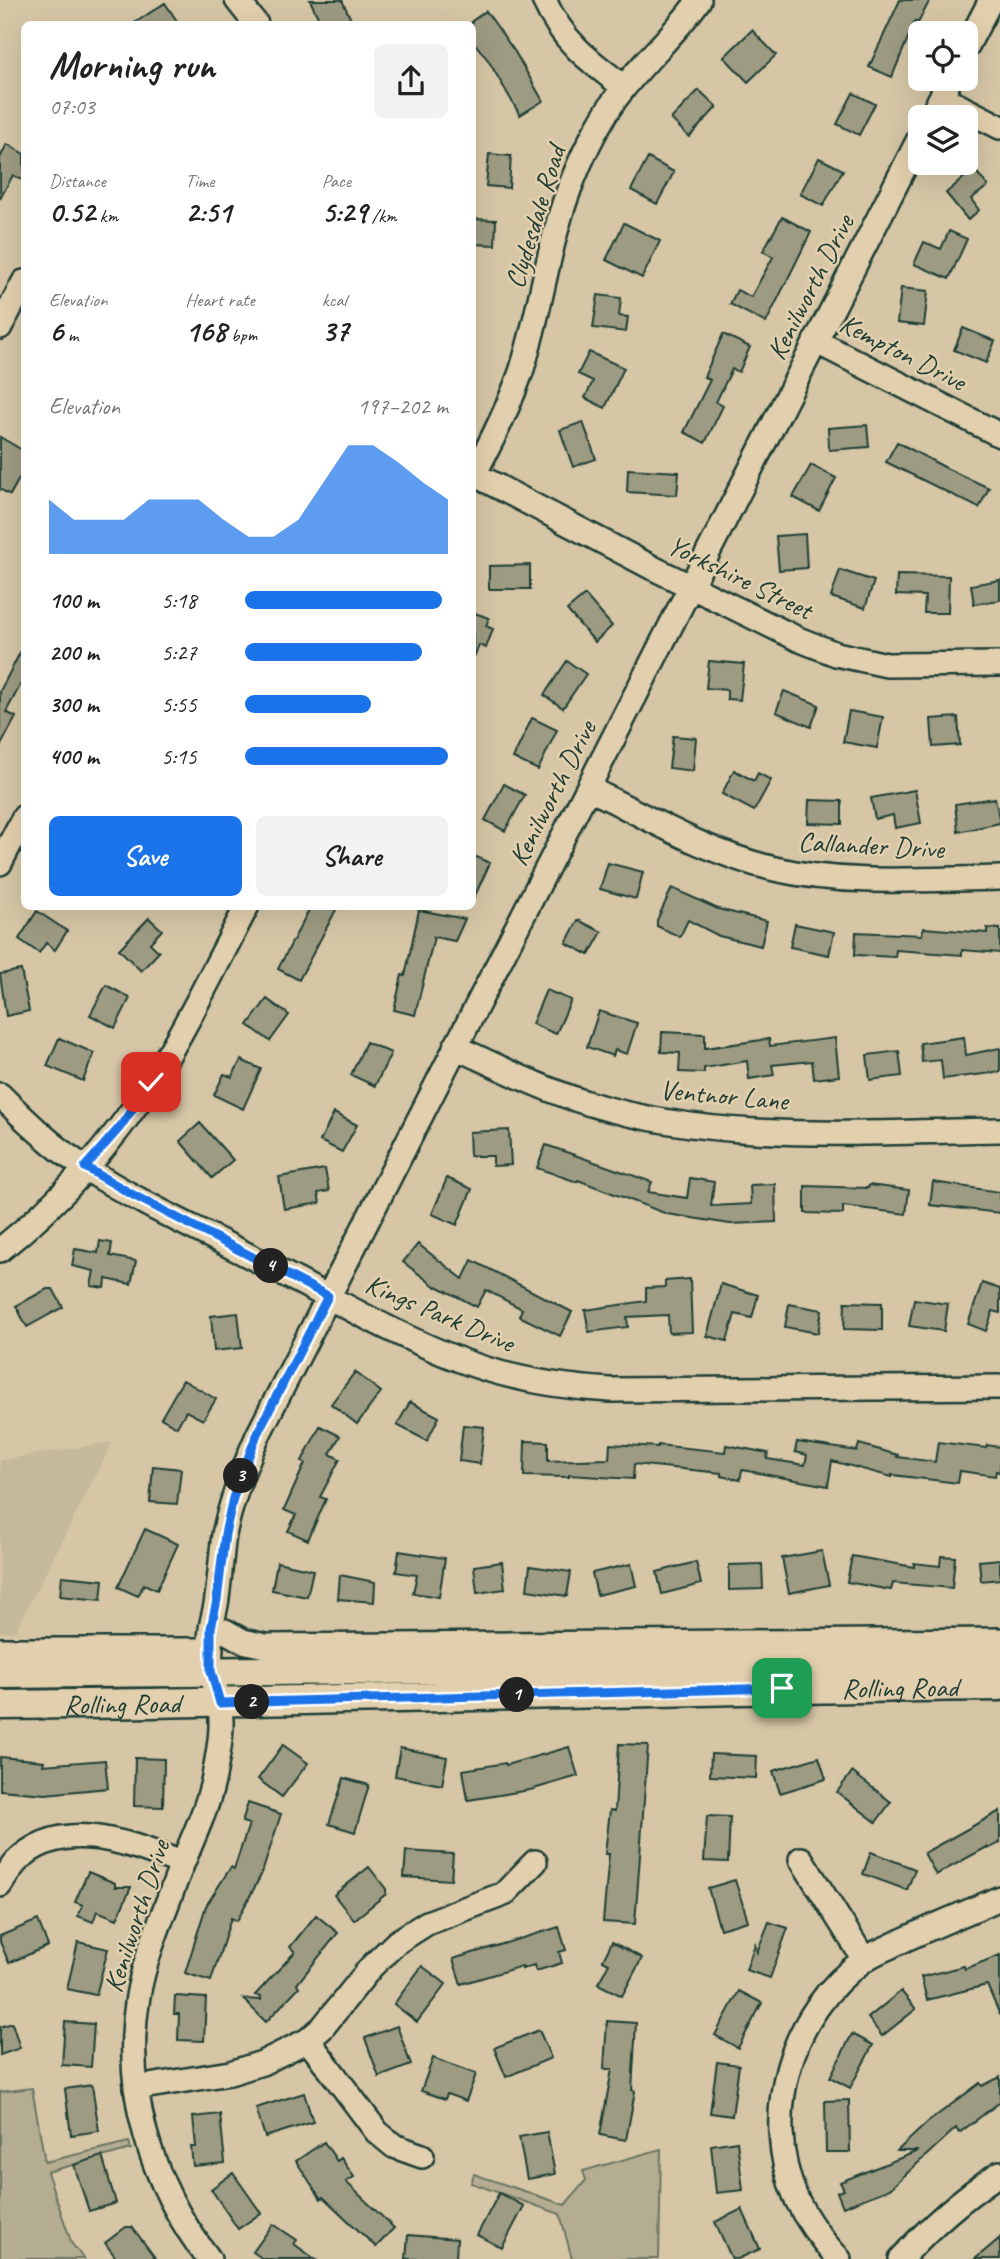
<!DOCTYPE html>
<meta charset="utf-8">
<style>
body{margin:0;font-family:Caveat,sans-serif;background:#f2f2f2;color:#222;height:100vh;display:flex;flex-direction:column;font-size:26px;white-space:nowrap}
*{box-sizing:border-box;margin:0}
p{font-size:23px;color:#767676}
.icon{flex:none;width:38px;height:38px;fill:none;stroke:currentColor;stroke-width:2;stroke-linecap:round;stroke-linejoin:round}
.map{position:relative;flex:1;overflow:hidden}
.panel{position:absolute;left:21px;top:21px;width:455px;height:889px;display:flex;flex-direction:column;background:#fff;border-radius:10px;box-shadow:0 7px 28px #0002}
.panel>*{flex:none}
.fabs{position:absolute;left:908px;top:21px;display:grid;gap:14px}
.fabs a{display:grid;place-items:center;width:70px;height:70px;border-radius:10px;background:#fff;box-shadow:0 7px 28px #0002;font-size:35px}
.pin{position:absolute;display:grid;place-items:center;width:60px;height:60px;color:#fff;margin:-30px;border-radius:14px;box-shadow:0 4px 10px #0006}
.km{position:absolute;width:35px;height:35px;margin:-18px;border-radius:50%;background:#222;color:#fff;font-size:19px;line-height:35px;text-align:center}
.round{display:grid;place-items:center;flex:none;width:74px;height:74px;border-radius:10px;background:#f2f2f2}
.head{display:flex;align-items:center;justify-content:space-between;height:119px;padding:0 28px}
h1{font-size:38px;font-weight:600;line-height:52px}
.stats{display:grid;grid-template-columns:repeat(3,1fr);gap:10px;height:119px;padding:7px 28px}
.stats div{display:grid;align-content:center}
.stats b{font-size:30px;font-weight:600}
.stats small{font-size:19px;font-weight:400}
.stats p{font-size:19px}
.chart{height:196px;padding:14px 28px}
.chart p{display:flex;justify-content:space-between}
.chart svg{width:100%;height:126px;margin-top:7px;fill:#1a73e8;opacity:.7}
.primary-button{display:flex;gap:14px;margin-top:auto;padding:14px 28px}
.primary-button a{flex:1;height:80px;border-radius:10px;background:#1a73e8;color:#fff;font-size:28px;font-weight:600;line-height:80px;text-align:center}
.primary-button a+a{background:#f2f2f2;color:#222}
ul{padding:0 28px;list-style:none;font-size:23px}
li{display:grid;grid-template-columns:112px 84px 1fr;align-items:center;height:52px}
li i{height:18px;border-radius:9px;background:#1a73e8}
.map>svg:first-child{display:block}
.built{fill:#c5b99b}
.green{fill:#b5ad91;stroke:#6a7562;stroke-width:2}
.building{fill:#9d9c82;stroke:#1f3d34;stroke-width:2}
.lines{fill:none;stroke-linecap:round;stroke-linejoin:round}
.minor-casing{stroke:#1f3d34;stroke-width:28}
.major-casing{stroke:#1f3d34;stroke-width:33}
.minor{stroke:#e2cfad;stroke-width:23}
.major{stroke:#e2cfad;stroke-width:28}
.route-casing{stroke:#fff;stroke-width:14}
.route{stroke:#1a73e8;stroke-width:9}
.labels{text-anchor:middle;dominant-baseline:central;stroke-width:5;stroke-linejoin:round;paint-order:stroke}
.street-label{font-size:28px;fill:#1f3d34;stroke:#e2cfad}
</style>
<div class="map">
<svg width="1000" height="2259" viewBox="0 0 1000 2259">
<rect width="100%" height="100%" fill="#d6c6a6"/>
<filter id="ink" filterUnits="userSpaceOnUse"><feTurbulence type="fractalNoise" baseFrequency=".0143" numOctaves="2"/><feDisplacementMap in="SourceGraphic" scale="14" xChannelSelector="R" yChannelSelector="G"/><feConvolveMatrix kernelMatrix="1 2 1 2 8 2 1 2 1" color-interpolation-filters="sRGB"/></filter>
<g filter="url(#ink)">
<path class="built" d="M113,1442L15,1632H0V1460Z"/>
<path class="green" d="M32,2088L45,2162L129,2142L131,2149L47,2172L72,2244L84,2259H0V2092Z
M661,2149L659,2259H572L560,2214L471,2183L474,2174L565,2205L586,2180L583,2171Z"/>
<path class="building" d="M310,0H342L353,24H321Z
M900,0H930L918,23L915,21L892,77L869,67Z
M165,3L179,24H133Z
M486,11L515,52L543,101L520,115L488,60L472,40V21Z
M752,30L776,55L748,82L724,57Z
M699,90L717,107L689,137L671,119Z
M853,93L875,104L859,135L837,124Z
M7,144L24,154V181L13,175L0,199V158Z
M489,154L511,156L509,188L486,186Z
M648,158L674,172L657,204L631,190Z
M819,158L843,170L823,206L800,194Z
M974,169L988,186L971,199L979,210L968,220L946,193Z
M782,217L811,232L766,323L730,304L737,290L751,297L773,257L763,251Z
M472,219L496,220L495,245L472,244Z
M624,223L660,241L642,278L606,260Z
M949,231L967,239L949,279L914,264L924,242L941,249Z
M901,288L928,291L924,326L897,323Z
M598,295L621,298L619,316L628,317L626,332L593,328Z
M963,328L995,341L986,363L954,350Z
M723,334L750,347L739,372L732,369L716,402L723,406L705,443L684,432L710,380L704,377Z
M589,352L624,368L605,408L585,398L593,381L578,374Z
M583,422L596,459L573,467L560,430Z
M867,425L869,447L829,450L828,428Z
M0,437L24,451V470L10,495L0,489Z
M897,442L946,468L989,488L979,508L886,462Z
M811,465L836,478L819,511L793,497Z
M628,469L679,472L677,495L627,492Z
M805,534L807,568L779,570L776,536Z
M530,565V589H489V566Z
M840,570L874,581L865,608L831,597Z
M897,575L949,576L948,613H924L925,596L896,595Z
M1000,580V600L974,604L971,585Z
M585,595L612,626L595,642L567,610Z
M472,612L489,618L486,626L493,629L486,648L479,645L474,657Z
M24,645V678L6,712L16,717L0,747V691Z
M567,661L586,674L563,708L544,695Z
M709,661L744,664L740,700L727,699V690L706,688Z
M784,691L819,705L811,727L776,712Z
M849,711L883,717L877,748L843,742Z
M958,717L960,745L933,747L931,719Z
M532,718L557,730L538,770L513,758Z
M673,736L696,738L693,771L669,768Z
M734,770L754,781L758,773L771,780L754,811L722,794Z
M504,784L525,795L505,831L485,820Z
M915,790L921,823L895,828L893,815L875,819L871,798Z
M995,798L1000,823L958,832L955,804Z
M809,800L842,801V824L808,823Z
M472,855L490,863L472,902Z
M608,863L643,872L636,899L600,889Z
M672,888L718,909L767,921L761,946L719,936L688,920L680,937L657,926V920Z
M311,906H338L299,980L278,969Z
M419,910L465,919L455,941L434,937L415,1015L394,1010L402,975L405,976Z
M37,911L67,931L55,950L46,943L39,953L19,939Z
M149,918L162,930L150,943L159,952L141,971L119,949Z
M578,920L602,932L589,955L566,943Z
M795,924L834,932L829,955L790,947Z
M923,928L987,933V928L1000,929V953L962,950V955L896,950L895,957L855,955L856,932L922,935Z
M21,970L29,1011L6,1016L0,974Z
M106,985L130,998L115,1028L90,1015Z
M546,990L571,1000L556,1034L532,1024Z
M267,999L289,1015L270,1041L248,1025Z
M599,1011L637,1023L627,1054L615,1050L613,1056L587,1047Z
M662,1032L705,1034V1048L769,1039L770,1046L835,1038L839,1076L814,1079L812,1061L772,1065L774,1075L749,1079L747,1061L704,1068V1073L679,1072L680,1053L661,1052Z
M964,1037L966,1055L1000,1048V1072L943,1079L941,1060L922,1062L920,1043Z
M59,1038L94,1053L83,1081L47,1066Z
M366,1042L391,1053L375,1086L351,1075Z
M899,1051L902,1076L870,1080L867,1055Z
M241,1060L261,1069L243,1109L214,1095L224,1074L232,1077Z
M334,1113L357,1125L342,1152L320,1141Z
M200,1123L233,1160L212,1178L180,1141Z
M509,1130L511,1165L493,1166V1156H470L469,1132Z
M546,1145L652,1182L648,1192L687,1198L690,1178L714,1182L711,1206L751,1204L750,1185L775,1184L776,1222L730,1224L667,1214L578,1180L577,1182L537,1168Z
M325,1169L329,1191L318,1193L320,1203L284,1209L279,1177Z
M447,1178L472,1189L457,1225L432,1214Z
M933,1182L1000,1192V1213L930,1205Z
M869,1185L909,1190L906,1214L843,1206V1214L805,1213V1186L868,1188Z
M100,1241L112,1243L110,1256L136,1261L131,1284L106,1279L105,1288L91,1286L94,1271L72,1266L75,1249L98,1253Z
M418,1244L463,1279L472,1260L572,1312L560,1336L519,1316L522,1309L486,1290L477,1307L437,1286L436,1287L403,1262Z
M690,1279L692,1332L669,1333L668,1315L627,1317L628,1327L589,1332L585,1310L646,1301V1288L665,1287V1281Z
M982,1283L1000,1289V1313L993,1311L986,1331L968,1324Z
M721,1284L758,1295L752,1318L735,1314L727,1341L707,1336Z
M47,1289H53L63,1307L27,1327L16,1306Z
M914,1299L948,1304L944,1331L909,1326Z
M845,1302L882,1303V1330L844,1329Z
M789,1304L822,1310L818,1333L785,1327Z
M238,1313L242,1348L214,1351L211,1316Z
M355,1372L381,1392L357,1424L331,1404Z
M183,1380L216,1399L203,1420L186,1411L177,1427L161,1418Z
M410,1402L439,1417L427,1441L397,1425Z
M463,1425L484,1427L480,1464L459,1461Z
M320,1426L340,1436L330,1454L340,1459L320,1497L326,1499L308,1540L288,1531L296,1515L284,1510L305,1463L302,1461Z
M525,1441L548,1442V1461L609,1459L610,1444L658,1447V1445L725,1452L726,1445L768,1453L767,1459L805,1465L807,1455L795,1452L797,1442L857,1451L859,1444L898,1455L897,1457L935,1462L938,1442L986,1448L987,1445L1000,1447V1472L996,1471L995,1476L960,1471L958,1483L892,1475V1477L832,1461L828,1486L742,1470L740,1480L721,1476V1473L634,1464L633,1479L569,1475V1477L524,1476Z
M153,1466L181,1469L177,1504L150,1502Z
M145,1529L178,1544L157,1590L144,1584L138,1596L118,1587Z
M399,1551L445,1558L439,1597L413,1593L417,1575L396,1572Z
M822,1551L829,1585L789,1593L782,1558Z
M852,1556L914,1567V1563L940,1566L941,1556L955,1557L952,1588L893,1583L891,1590L847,1582Z
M1000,1559V1579L981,1581L979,1561Z
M277,1562L313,1570L307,1597L272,1590Z
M502,1562L505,1589L477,1593L474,1566Z
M696,1562L701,1584L662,1594L657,1572Z
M631,1564L636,1586L597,1595L592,1573Z
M762,1564L763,1589L729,1590V1565Z
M530,1566L571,1572L567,1596L527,1590Z
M340,1575L375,1582L374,1602L338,1599Z
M62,1576L103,1580L101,1600L60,1596Z
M619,1744L648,1745L635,1924L603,1922L609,1854H605L610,1810L615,1811Z
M283,1745L308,1763L282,1797L258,1779Z
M569,1747L578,1776L530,1790L468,1800L463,1770L505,1763L506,1765Z
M400,1748L447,1757L442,1785L395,1776Z
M711,1754L757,1756L756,1778L710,1776Z
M0,1757L44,1761L43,1765L105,1760L108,1788L45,1794L0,1790Z
M819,1757L826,1779L780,1793L773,1771Z
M135,1758L164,1759L163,1807L134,1806Z
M852,1772L891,1802L876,1822L837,1792Z
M344,1778L369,1785L355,1832L329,1824Z
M248,1803L281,1814L262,1873L237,1921L231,1918L211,1981L185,1973L206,1906L231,1867L234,1869L249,1824L242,1822Z
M1000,1811V1843L988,1849L987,1847L936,1875L924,1853Z
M707,1816L730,1817L728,1862L704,1861Z
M406,1851L453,1854L451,1880L404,1877Z
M871,1852L915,1869L907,1890L863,1874Z
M369,1867L386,1889V1894L354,1920L334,1895Z
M88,1872L115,1883V1887H131L117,1919L97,1911L93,1922L78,1916L83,1905L75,1902Z
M735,1880L748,1921L720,1929L708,1888Z
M316,1915L338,1933L297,1984L299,1987L266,2022L243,1999L261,2000V1997L255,1995L295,1952L290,1947Z
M38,1920L48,1946L9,1963L0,1942V1936Z
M769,1922L788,1928L770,1978L746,1970L755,1944L757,1952Z
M559,1927L566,1950L559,1952L562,1963L536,1971L534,1965L522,1969V1966L461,1984L453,1959Z
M78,1942L108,1949L96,1995L67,1989Z
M612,1942L642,1958L622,1996L598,1984L609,1963L603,1960Z
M1000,1955V2015L987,1985L927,2000L921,1977L964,1966L965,1969Z
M422,1966L446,1984L417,2022L394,2004Z
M739,1991L762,2003L738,2048L715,2035Z
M901,1991L916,2009L882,2036L868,2018Z
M175,1996L206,1998L204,2041L178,2040L179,2014H174Z
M607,2021L636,2023L632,2090L635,2091L626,2140L600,2135L612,2069H604Z
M65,2022L94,2024L91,2067L62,2065Z
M12,2023L20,2048L0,2055V2027Z
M397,2026L411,2065L379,2077L365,2038Z
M539,2030L551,2058L506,2077L494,2048Z
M852,2034L873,2045L850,2088L830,2077Z
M433,2058L476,2074L466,2101L447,2094L445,2099L421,2091Z
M717,2062L739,2065L732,2116L710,2113Z
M1000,2077V2102L959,2133L956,2128L890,2189L843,2207L837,2192L844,2190L840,2182L918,2151H897L928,2122L980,2083L982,2086Z
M92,2085L99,2131L71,2135L65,2089Z
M304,2093L313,2122L265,2137L256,2108Z
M849,2100L850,2152H826L825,2101Z
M220,2114L225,2163L193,2166L191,2147H196L193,2117Z
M547,2132L555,2174L527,2179L519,2137Z
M737,2141L743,2190L716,2193L711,2145Z
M324,2142L337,2161L341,2158L354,2177L346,2182L394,2228L376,2247L323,2197L321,2199L296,2161Z
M102,2156L116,2203L89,2211L74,2165Z
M233,2173L261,2213L238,2229L211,2189Z
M499,2193L524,2206L502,2248L477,2235Z
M742,2209L760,2249L738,2259H732L715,2222Z
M273,2224L297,2240L294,2244L315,2259H263L253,2252Z
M126,2227H132L156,2259H117L105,2243Z
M408,2235L457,2239L456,2259H406Z
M1000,2238V2259H975Z"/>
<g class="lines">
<defs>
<path id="minor" d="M237,0L256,24
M544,0C563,42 588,60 624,87
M966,48L991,0
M941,97L1000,127
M931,117L950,79
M0,327L24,282
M815,341L1000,435
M472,473L653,568L798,639L836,654L887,665L1000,664
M472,478C491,443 508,409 521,372C542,308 548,239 574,177C587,145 602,115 623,89C647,58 677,32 699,0
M588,788C649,818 709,854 775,869C848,886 926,879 1000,878
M0,863L24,817
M455,1047C499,1067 542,1089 587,1103C720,1144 863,1132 1000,1130
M0,1095C26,1121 53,1147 84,1167C140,1204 202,1231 261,1262C327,1295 392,1334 460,1360C509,1379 559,1387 610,1390L1000,1387
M0,1250C59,1203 112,1144 153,1080C188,1024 216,965 247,906
M225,1631L243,1641L265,1646L1000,1640
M0,1650H211
M801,1859L864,1959
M0,1885C5,1878 10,1869 16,1862C63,1815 130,1844 182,1863
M308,2040L377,2132L394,2146L422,2156
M136,2088L230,2073L262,2063L308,2040L322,2028L371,1967L397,1942L427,1923L504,1894L535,1862
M209,2259C151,2185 122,2090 138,1996C145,1956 162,1918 176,1880C189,1844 209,1809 215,1771C219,1749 224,1724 219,1702C217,1690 211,1679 211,1666C211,1654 209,1641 211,1629C212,1619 216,1609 217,1598C220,1577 221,1556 224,1535C231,1500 244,1467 258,1435L920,137
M839,2259C822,2241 807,2221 796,2198C760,2115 790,2012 864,1960C872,1954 883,1950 893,1945C928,1928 964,1914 1000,1898
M901,2259C930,2226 964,2197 1000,2173"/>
<g id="major">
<path d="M0,1674L1000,1663"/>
<path id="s1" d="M0,1705C333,1702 667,1689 1000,1686"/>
</g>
</defs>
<use href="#minor" class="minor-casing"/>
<use href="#major" class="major-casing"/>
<use href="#minor" class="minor"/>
<use href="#major" class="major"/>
</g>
</g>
<g class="lines" filter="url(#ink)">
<defs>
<path id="route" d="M151,1082L120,1127L85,1167L135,1196L328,1296L257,1434L233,1498L225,1534L217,1600L211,1628V1671L220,1703L782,1688"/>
</defs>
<use href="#route" class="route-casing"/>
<use href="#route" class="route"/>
</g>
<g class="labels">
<g class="street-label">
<text transform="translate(535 217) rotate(-73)">Clydesdale Road</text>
<text transform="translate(810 287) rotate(-63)">Kenilworth Drive</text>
<text transform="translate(903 352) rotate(27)">Kempton Drive</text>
<text transform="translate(740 577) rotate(26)">Yorkshire Street</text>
<text transform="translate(552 793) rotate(-63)">Kenilworth Drive</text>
<text transform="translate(871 845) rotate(3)">Callander Drive</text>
<text transform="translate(724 1095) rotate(5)">Ventnor Lane</text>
<text transform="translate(440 1313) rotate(23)">Kings Park Drive</text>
<text stroke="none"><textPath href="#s1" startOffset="900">Rolling Road</textPath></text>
<text stroke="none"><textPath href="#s1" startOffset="122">Rolling Road</textPath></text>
<text transform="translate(136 1916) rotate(-72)">Kenilworth Drive</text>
</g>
</g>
</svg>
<div class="fabs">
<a><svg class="icon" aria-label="locate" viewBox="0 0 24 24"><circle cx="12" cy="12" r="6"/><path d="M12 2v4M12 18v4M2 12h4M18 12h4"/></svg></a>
<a><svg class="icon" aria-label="layers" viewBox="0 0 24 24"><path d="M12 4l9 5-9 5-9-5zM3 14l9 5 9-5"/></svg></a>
</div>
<div class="pin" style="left:782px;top:1688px;background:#1e9e55"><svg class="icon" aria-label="arrive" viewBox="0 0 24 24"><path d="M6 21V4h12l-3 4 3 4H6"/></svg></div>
<div class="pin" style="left:151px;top:1082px;background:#d93025"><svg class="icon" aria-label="check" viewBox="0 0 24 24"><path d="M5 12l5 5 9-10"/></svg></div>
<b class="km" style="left:517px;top:1695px">1</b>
<b class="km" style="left:252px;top:1702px">2</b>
<b class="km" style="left:241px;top:1476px">3</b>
<b class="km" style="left:271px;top:1266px">4</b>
<section class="panel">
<div class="head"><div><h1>Morning run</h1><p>07:03</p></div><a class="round"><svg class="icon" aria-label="share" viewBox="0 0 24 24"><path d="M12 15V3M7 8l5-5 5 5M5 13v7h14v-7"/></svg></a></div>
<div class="stats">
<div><p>Distance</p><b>0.52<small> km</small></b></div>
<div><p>Time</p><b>2:51</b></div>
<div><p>Pace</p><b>5:29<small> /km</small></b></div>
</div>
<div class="stats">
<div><p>Elevation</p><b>6<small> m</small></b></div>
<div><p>Heart rate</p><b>168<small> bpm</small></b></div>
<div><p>kcal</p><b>37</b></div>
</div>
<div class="chart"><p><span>Elevation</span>197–202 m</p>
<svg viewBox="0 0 160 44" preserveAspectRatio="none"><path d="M0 44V25L10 32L20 32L30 32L40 25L50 25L60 25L70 32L80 38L90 38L100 32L110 19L120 6L130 6L140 12L150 19L160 25V44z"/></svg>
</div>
<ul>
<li><b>100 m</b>5:18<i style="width:97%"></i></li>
<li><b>200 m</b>5:27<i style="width:87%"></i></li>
<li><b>300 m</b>5:55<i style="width:62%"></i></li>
<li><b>400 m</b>5:15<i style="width:100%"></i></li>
</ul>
<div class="primary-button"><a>Save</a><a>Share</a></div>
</section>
</div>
